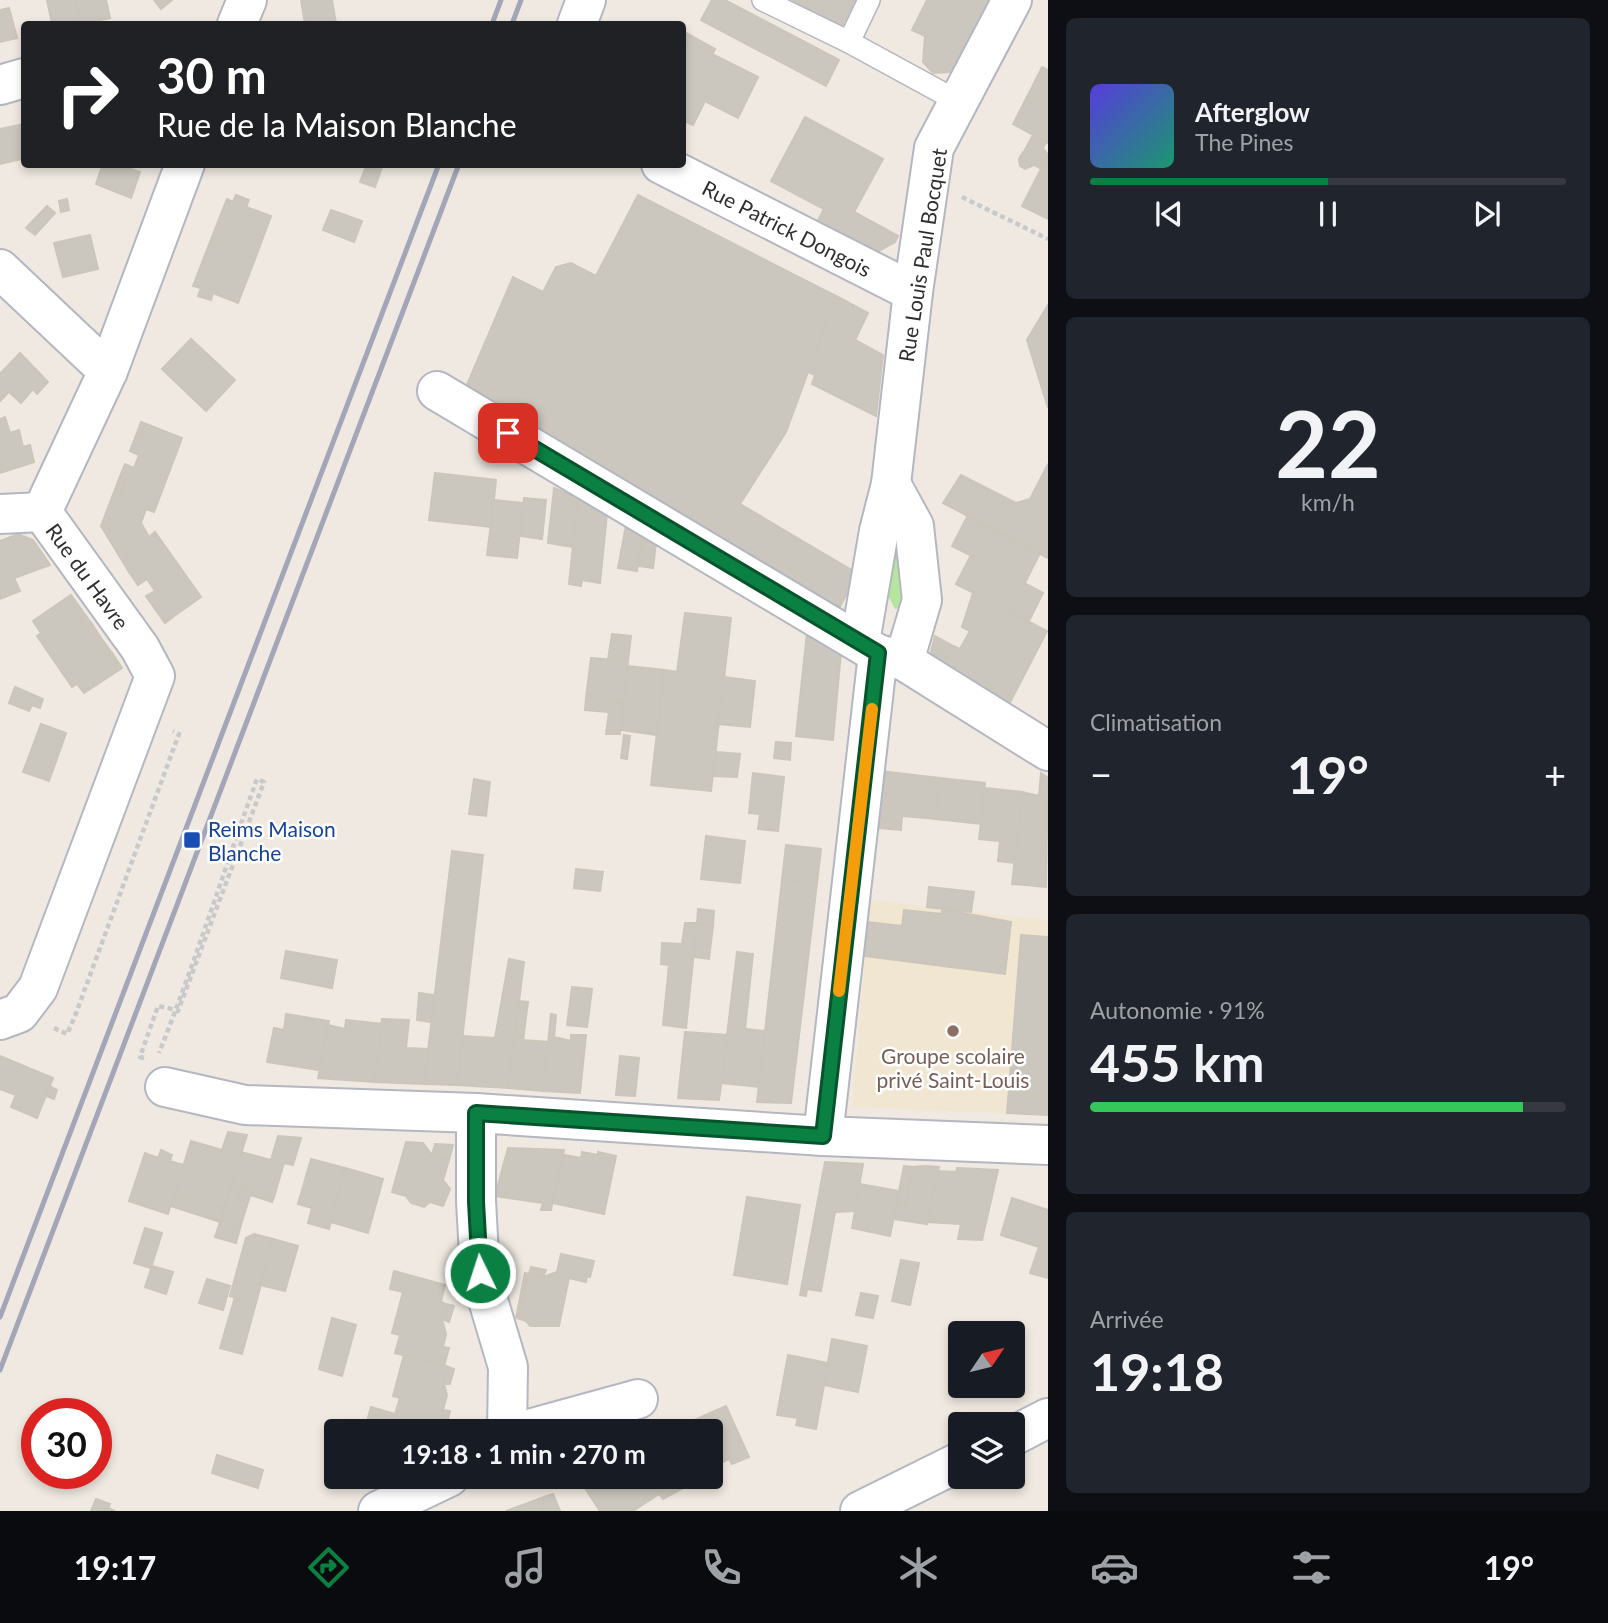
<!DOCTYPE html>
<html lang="fr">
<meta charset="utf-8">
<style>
body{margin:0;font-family:Lato,sans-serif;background:#20242c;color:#f1f3f6;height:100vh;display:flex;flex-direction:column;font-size:26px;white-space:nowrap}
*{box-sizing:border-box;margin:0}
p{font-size:23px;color:#9ea1a6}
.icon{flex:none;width:38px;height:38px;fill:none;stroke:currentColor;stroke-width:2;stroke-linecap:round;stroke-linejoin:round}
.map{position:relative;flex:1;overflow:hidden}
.details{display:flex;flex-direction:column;gap:18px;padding:18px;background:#0d0f14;width:560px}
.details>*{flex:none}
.top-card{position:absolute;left:21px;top:21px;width:665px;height:147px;border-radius:7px;box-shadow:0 4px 10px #0003;background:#202124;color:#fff;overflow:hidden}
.needle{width:46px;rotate:55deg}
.controls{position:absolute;left:948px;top:1321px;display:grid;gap:14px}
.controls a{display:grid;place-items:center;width:77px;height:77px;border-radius:7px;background:#171b24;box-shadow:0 4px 10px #0003;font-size:35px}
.speed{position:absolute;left:21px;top:1398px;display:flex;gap:14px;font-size:35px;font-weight:700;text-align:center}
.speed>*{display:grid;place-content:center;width:91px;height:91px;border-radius:50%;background:#171b24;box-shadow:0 4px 10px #0003;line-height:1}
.speed .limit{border:10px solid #d22;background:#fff;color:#111}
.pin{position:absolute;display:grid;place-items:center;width:60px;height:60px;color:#fff;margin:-30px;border-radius:14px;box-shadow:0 4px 10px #0006}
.me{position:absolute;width:77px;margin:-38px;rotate:356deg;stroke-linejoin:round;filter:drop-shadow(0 0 5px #0008)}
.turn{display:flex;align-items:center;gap:24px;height:147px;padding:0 21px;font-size:32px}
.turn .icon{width:91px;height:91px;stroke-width:2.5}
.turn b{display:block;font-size:49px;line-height:60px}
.big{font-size:52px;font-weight:700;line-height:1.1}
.details .card{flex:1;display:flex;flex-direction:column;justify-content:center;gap:10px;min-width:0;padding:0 24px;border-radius:10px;background:#20242c}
.details .dial{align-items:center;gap:0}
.dial b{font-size:91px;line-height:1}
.song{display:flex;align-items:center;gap:21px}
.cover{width:84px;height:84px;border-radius:10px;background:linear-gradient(135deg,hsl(250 70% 55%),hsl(160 70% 35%))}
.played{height:7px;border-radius:4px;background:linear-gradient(90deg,#0b8043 50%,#363941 50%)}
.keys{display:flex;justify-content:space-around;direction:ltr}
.heat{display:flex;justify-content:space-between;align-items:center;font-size:38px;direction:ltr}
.charge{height:10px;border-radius:5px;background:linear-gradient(90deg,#34c759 91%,#363941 0)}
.trip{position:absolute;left:324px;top:1419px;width:399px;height:70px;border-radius:7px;background:#171b24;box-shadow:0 4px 10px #0003;font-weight:700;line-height:70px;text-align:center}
.menu{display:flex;height:112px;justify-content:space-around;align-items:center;background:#090b0e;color:#9ea1a6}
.menu .icon{width:49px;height:49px}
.menu .on{color:#0b8043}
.menu b{font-size:32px;color:#f1f3f6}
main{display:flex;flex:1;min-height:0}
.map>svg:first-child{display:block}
.education{fill:#f0e6d1}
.green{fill:#b6e59e}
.building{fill:#cbc7bf;stroke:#cbc5ba;stroke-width:2}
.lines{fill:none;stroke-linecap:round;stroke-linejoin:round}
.lane-casing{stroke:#b4b7c1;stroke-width:24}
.street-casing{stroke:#b4b7c1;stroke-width:42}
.path{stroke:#c9c9c9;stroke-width:4.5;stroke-dasharray:5 3.5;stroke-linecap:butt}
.lane{stroke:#fff;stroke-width:21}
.street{stroke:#fff;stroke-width:38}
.rail{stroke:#a3a6b8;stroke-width:5}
.route-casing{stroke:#07532c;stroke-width:18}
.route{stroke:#0b8043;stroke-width:12}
.slow{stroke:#f59e0b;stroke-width:12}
.transit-dot{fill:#1a4fb4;stroke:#fff;stroke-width:2.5}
.education-dot{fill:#8d6e63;stroke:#fff;stroke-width:2.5}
.labels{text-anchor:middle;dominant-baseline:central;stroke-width:5;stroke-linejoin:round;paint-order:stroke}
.street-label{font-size:21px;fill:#2e2e2e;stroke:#fff}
.transit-label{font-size:21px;fill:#164399;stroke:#fff;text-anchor:start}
.education-label{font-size:21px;fill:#785e54;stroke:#fff}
</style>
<main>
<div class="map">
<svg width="1048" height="1511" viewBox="0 0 1048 1511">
<rect width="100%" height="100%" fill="#efe9e1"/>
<polygon class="education" points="870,900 1048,920 1048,1115 852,1107"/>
<polygon class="green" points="901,541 907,607 895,609 884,588 895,542"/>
<g class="building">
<polygon points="47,0 76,0 81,24 52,24"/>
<polygon points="76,0 106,0 110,18 81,24"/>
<polygon points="154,0 172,0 161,9"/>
<polygon points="301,0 332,0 336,23 305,24"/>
<polygon points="712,0 725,0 839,60 826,86 701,20"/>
<polygon points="792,0 855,0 842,26"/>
<polygon points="927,0 992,0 963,56 949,72 933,73 923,62 925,36 912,30"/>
<polygon points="9,8 17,38 0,42 0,10"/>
<polygon points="684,32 715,49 712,55 682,38"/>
<polygon points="682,39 758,77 738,118 705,101 693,125 682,120"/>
<polygon points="1042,67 1048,70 1048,109 1027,97"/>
<polygon points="1027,97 1048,109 1048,143 1013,124"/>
<polygon points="805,117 883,159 854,212 898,236 895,242 866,258 813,230 824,209 771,181"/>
<polygon points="24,124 24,159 17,160 10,127"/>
<polygon points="10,127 17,160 0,164 0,129"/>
<polygon points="1033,135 1046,142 1043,148 1048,155 1041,168 1034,164 1025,168 1021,165 1020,159"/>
<polygon points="1023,152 1020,159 1025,168 1034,164 1041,168 1048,155 1048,219 1022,206 1041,169 1034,165 1025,169 1020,166 1019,159"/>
<polygon points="103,164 117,164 140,172 131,198 96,184"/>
<polygon points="367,164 383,164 375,187 360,182"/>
<polygon points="236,195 249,200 246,207 271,216 255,259 210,242 227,199 233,202"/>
<polygon points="638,195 836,296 786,432 740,504 853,571 855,579 835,615 463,394 513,277 543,292 556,267 571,263 596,276"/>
<polygon points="67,199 69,210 61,212 59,201"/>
<polygon points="47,206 55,213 35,235 26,228"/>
<polygon points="331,210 362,221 354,242 323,230"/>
<polygon points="90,235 98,269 63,277 54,243"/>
<polygon points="210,242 255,259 238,303 213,293 211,300 198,296 201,288 193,286"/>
<polygon points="836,296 868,313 855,340 883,355 876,416 812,384 815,375 808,372"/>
<polygon points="1048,305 1048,408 1027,340"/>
<polygon points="191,339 235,380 206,411 162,369"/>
<polygon points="20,353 48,382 37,394 33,389 21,403 9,392 0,401 0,374"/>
<polygon points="5,417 10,433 19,430 23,447 30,445 34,462 0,473 0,419"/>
<polygon points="141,422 146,424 140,439 135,438"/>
<polygon points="146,424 182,438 154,512 146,509 141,523 149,537 155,532 201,597 170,619 160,606 155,609 146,596 155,591 147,579 138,585 129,572 134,568 108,526 125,481 119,479 125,464 134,468 139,455 130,451 135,438 140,439"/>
<polygon points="1048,464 1048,558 943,503 961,475 1016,503 1030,499"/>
<polygon points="435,473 496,480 491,527 429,520"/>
<polygon points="119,479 125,481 108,526 134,568 129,572 101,526"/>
<polygon points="554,488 578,498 573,547 548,543"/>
<polygon points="524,498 546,500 542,539 520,536"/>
<polygon points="578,498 607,514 600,583 582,580 581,586 569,584"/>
<polygon points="494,500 523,503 517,558 487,555"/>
<polygon points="967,517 1039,555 1025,583 952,546"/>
<polygon points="626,525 642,535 637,571 618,568"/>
<polygon points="18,534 33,540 50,565 14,578 20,591 0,599 0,541"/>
<polygon points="642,535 656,543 653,568 639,566"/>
<polygon points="971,555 1043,593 1029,621 956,584"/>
<polygon points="973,593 1047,631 1005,712 938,670 951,645 960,649 970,631 962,627"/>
<polygon points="71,595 81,609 76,612 87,628 92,624 101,638 96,641 107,657 112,653 122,668 84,693 77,684 72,687 37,636 41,633 33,621"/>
<polygon points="160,606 170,619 165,623 155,609"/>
<polygon points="81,609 92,624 87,628 76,612"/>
<polygon points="685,613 731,618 711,791 651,785 664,670 677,672"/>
<polygon points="807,632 841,652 833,740 796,736"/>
<polygon points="612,634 631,636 628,661 608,660"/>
<polygon points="935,636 951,645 946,655 932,648"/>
<polygon points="101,638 112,653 107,657 96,641"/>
<polygon points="932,648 946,655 938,670 930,655"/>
<polygon points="591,658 628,661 623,703 586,698"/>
<polygon points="627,666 664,670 657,735 621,730"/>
<polygon points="724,677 755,681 750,727 718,724"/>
<polygon points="15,687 43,699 40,708 32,705 29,711 9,703"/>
<polygon points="586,698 623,703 620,734 606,734 609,712 585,710"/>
<polygon points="41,724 66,733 49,781 23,772"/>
<polygon points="624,735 630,736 627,759 621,758"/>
<polygon points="776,742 791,743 790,760 774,758"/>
<polygon points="716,752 740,754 737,777 713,776"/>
<polygon points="880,771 939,778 936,819 902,816 901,830 879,828 881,814 875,813"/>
<polygon points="753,773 784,777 778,831 758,829 760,814 749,813"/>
<polygon points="1041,773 1048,778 1046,887 1012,884 1022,792 1039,796"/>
<polygon points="939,778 985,783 981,824 936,819"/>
<polygon points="474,779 490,782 486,816 469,814"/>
<polygon points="985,788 1022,792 1015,863 998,861 1000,841 979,839"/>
<polygon points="706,836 745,841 740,883 701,879"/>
<polygon points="786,845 821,849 817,883 782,880"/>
<polygon points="452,851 483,855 457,1085 424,1084"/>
<polygon points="576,869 603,872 600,891 574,888"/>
<polygon points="782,880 817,883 791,1103 757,1102"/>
<polygon points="929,887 974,892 971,912 927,907"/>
<polygon points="698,909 714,911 713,926 697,924"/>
<polygon points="942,909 1011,922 1005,974 864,956 868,922 902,926 904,910 942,914"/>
<polygon points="685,923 697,923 686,1028 663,1025 669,965 661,964 662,943 682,944"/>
<polygon points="697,924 713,926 709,959 693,957"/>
<polygon points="1021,935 1048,937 1048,1079 1010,1076"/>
<polygon points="286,951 337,960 332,988 281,978"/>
<polygon points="737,952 753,954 745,1029 728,1027"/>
<polygon points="509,959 524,962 508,1088 457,1085 463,1036 495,1038"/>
<polygon points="572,987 592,989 587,1027 567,1025"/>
<polygon points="419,993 435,995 431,1022 417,1020"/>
<polygon points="519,1001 528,1002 523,1040 548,1042 543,1091 508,1088"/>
<polygon points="286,1014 329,1021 319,1070 267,1062 274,1028 284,1030"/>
<polygon points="551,1014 556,1015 554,1037 571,1041 571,1035 586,1035 580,1093 543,1091"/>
<polygon points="382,1019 409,1020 406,1048 428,1049 424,1084 374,1082"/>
<polygon points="346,1020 382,1024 374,1082 318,1078 328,1025 345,1029"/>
<polygon points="728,1027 765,1031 759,1087 722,1083"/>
<polygon points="685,1032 728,1035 719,1100 678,1098"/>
<polygon points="0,1056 53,1078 37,1118 11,1107 16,1095 0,1089"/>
<polygon points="620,1056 639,1058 635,1096 616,1095"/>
<polygon points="1010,1076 1048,1079 1048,1115 1007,1113"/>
<polygon points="49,1086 57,1090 54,1099 46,1096"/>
<polygon points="228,1132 247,1135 224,1209 175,1193 191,1141 222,1150"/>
<polygon points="278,1136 301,1138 293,1165 284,1163 274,1197 258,1192 257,1197 250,1195 252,1190 242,1187 238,1200 248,1202 240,1228 220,1222 241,1152 271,1160"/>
<polygon points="406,1142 423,1143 432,1155 449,1160 443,1180 450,1189 443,1206 430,1202 424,1207 411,1203 406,1196 392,1192"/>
<polygon points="435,1144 453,1145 449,1160 432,1155"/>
<polygon points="508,1148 564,1150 551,1210 541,1210 543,1203 495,1196"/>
<polygon points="161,1150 172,1155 170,1161 183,1165 168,1214 129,1201 145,1153 158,1158"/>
<polygon points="582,1152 598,1155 598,1152 616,1156 604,1214 553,1203 564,1155 581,1158"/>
<polygon points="311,1159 345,1168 329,1229 308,1223 312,1208 298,1204"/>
<polygon points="825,1162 863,1164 855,1211 835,1212 821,1291 807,1289 806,1296 800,1295"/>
<polygon points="904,1166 913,1167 905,1208 896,1206"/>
<polygon points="925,1166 939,1167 929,1213 905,1208 913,1167"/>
<polygon points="345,1168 383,1179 368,1233 331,1222"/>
<polygon points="957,1168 998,1170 982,1240 958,1239 961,1224 927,1222 938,1171 956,1172"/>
<polygon points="860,1184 899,1191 890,1236 852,1228"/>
<polygon points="242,1187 252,1190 248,1202 238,1200"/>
<polygon points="258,1192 274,1197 272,1202 257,1197"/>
<polygon points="175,1193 224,1209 220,1222 171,1206"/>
<polygon points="747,1197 800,1205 787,1284 734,1275"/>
<polygon points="1012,1198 1048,1210 1048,1278 1030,1273 1039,1247 1001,1235"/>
<polygon points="896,1206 929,1213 927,1224 893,1219"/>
<polygon points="220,1222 240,1228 236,1243 215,1237"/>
<polygon points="145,1228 162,1233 151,1268 134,1263"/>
<polygon points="254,1234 273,1239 256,1303 230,1296 246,1238"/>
<polygon points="273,1239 298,1246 285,1291 260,1285"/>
<polygon points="561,1254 594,1261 590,1277 587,1276 586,1282 569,1278 559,1326 530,1326 526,1321 517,1318 529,1274 543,1277 557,1272"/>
<polygon points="901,1260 919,1263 910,1305 892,1301"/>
<polygon points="152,1266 173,1272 166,1294 145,1287"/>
<polygon points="531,1267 546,1270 543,1277 529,1274"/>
<polygon points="394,1271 445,1285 441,1302 446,1304 442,1319 446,1334 443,1347 449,1348 444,1366 395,1353 400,1335 392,1333 403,1292 390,1289"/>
<polygon points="525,1273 529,1274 516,1318"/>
<polygon points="207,1279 230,1286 223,1310 199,1303"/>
<polygon points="861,1293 878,1296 873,1318 856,1315"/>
<polygon points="235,1297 256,1303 242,1354 220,1348"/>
<polygon points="446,1304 454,1306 449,1322 442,1319"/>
<polygon points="332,1318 356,1325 342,1376 319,1369"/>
<polygon points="832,1339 867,1346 858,1392 824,1385"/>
<polygon points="404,1355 446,1366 444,1384 447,1395 443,1410 450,1411 446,1428 416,1419 413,1432 364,1432 371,1407 395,1414 400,1398 393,1396"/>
<polygon points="788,1355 828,1363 816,1429 796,1425 798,1418 777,1415"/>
<polygon points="446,1366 454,1369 450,1384 444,1384"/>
<polygon points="726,1406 749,1457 732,1464 729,1459 710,1468 710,1432 707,1432 710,1413"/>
<polygon points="710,1413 707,1432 670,1432 682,1426"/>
<polygon points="416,1419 423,1421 420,1432 413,1432"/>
<polygon points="217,1455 263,1470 258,1488 212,1473"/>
<polygon points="595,1477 694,1477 696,1481 663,1499 659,1494 633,1511 600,1511 583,1485"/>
<polygon points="553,1494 560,1511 541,1511 544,1497"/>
<polygon points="544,1497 541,1511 506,1511"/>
<polygon points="96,1499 110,1504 108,1508 115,1511 91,1511"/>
</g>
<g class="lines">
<g class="lane-casing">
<g id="lane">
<polyline points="763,0 849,42 959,102"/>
<polyline points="849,42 869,0"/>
</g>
</g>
<g class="street-casing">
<g id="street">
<polyline points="237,24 247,0"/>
<polyline points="577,24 586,0"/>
<polyline points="0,85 24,78"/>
<polyline points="661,164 913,292"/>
<polyline points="0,269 108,371"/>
<polyline points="437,391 878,654 904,661 1048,751"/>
<polyline points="891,484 914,526 922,600 904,661"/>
<polyline points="42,512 108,371 185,164"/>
<polyline points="0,514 42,512"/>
<polyline points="860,642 879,531 891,484 913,292 934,148 1012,0"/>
<polyline points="0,1020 19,1013 38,988 155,676 140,648 42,512"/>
<polyline points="165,1087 245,1105 476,1113 823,1136 1048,1145"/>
<polyline points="476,1113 476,1201 480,1273 508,1367 507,1432"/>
<polyline points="823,1136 878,654"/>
<polyline points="518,1432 638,1399"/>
<polyline points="1013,1436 1048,1418"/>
<polyline points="378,1511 449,1477"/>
<polyline points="860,1511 961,1461"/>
</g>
</g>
<g class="path">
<polyline points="962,197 1048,239"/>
<polyline points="54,1028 67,1034 75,1016 179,734 173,731"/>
<path d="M144,1058L140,1057L158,1006C165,1007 172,1009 178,1011L264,782L257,779C224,870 195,963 159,1053"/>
</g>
<use href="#lane" class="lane"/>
<use href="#street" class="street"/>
<g class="rail">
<polyline points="492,24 501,0"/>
<polyline points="512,24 521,0"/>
<polyline points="0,1317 439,164"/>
<polyline points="0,1370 459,164"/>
</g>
</g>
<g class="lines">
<g class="route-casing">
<polyline id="route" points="480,1273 476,1202 476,1113 823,1136 878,653 508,433"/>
</g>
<use href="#route" class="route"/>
<polyline class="slow" points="839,991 872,709"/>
</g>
<rect class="transit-dot" x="183" y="831" width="18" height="18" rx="3.5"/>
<circle class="education-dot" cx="953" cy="1031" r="7"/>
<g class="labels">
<g class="street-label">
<text transform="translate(787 228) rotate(27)">Rue Patrick Dongois</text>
<text transform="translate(922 255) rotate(-81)">Rue Louis Paul Bocquet</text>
<text transform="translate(88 576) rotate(54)">Rue du Havre</text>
</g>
<g class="transit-label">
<text x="208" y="828">Reims Maison<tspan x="208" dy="24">Blanche</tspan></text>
</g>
<g class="education-label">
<text x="953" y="1055">Groupe scolaire<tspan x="953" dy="24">privé Saint-Louis</tspan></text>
</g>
</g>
</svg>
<div class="controls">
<a><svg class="needle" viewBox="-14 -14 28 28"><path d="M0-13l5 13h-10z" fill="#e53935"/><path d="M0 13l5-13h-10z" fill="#9ea1a6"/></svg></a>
<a><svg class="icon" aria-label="layers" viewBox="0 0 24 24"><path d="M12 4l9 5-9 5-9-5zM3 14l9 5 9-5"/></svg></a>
</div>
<div class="speed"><div class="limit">30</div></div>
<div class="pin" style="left:508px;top:433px;background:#d93025"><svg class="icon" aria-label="arrive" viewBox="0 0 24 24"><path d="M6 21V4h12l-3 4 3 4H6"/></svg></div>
<svg class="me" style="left:480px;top:1273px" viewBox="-20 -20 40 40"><circle r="17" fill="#0b8043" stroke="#fff" stroke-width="3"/><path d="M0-11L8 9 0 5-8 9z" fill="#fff"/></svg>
<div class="trip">19:18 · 1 min · 270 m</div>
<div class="top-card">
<div class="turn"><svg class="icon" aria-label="right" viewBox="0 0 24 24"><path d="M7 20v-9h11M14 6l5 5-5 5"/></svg><div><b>30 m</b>Rue de la Maison Blanche</div></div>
</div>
</div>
<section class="details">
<div class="card">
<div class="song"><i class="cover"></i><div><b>Afterglow</b><p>The Pines</p></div></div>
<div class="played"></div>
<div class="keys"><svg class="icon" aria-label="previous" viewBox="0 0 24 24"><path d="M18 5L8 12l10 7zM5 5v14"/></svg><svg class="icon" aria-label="pause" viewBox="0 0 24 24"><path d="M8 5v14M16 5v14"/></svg><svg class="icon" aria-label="next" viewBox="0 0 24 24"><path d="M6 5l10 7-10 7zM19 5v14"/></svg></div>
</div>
<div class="card dial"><b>22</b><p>km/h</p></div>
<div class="card"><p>Climatisation</p>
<div class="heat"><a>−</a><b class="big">19°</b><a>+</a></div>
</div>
<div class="card"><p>Autonomie · 91%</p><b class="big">455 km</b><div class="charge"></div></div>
<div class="card"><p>Arrivée</p><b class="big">19:18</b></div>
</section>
</main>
<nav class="menu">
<b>19:17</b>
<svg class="icon on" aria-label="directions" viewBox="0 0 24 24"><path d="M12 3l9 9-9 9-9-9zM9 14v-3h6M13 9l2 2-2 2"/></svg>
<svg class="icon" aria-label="music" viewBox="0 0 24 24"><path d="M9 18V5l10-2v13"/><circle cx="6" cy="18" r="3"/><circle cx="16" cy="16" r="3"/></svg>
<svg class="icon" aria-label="phone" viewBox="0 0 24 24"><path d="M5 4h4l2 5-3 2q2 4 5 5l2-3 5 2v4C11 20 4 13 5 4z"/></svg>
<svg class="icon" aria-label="climate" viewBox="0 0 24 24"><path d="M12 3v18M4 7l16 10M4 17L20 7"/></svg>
<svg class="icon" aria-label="car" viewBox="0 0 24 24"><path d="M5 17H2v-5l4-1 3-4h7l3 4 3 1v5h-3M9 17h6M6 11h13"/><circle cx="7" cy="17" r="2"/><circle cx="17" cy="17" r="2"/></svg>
<svg class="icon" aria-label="filters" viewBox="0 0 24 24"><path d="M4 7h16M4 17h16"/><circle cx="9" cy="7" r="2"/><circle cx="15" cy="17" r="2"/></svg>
<b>19°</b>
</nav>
